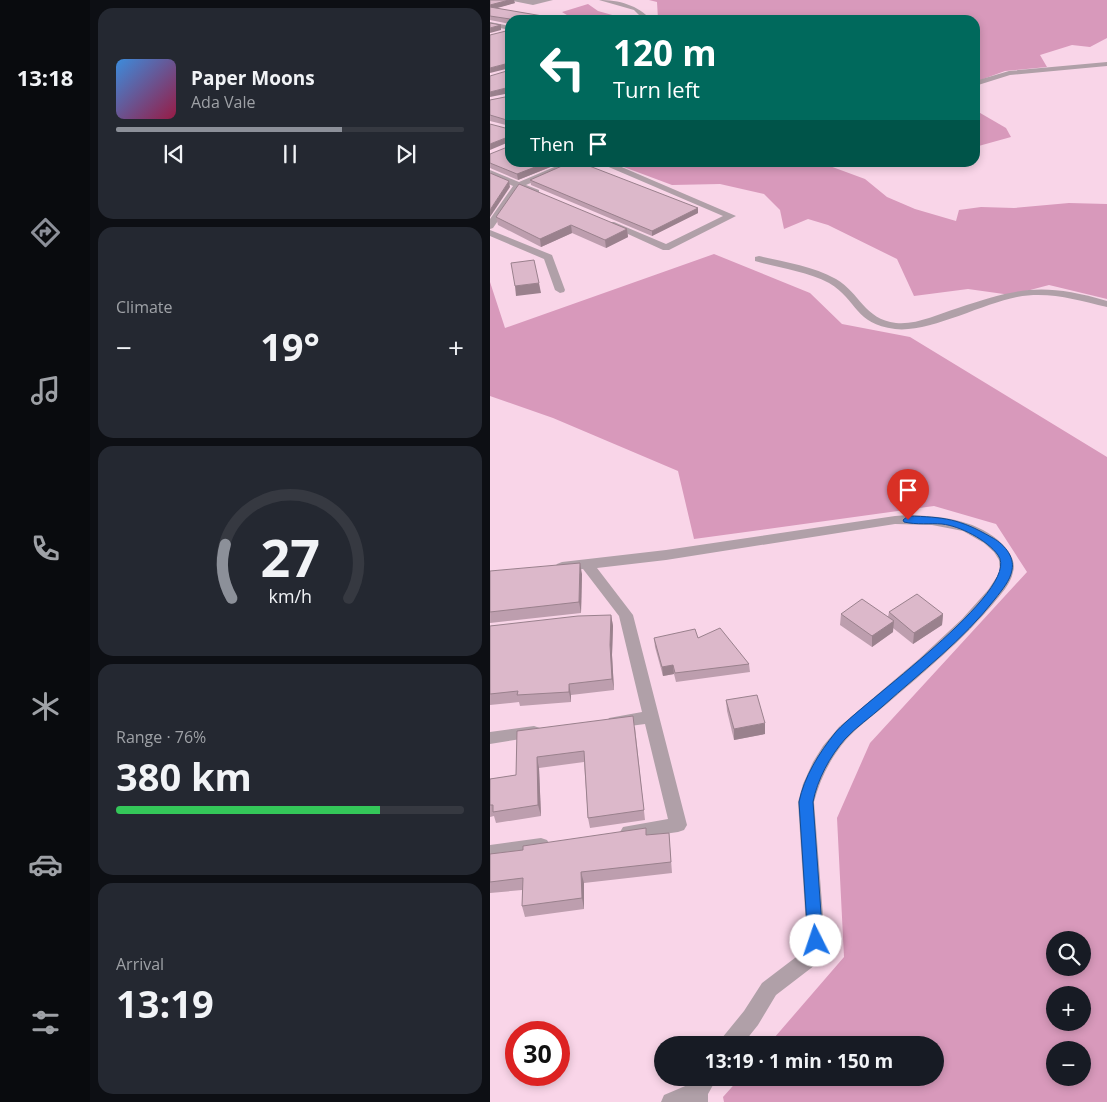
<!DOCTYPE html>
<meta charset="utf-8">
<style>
body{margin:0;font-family:"Open Sans",sans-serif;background:#242831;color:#f1f3f6;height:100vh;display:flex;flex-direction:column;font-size:19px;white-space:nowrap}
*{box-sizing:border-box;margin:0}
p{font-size:16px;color:#9ea1a6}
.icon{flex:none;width:28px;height:28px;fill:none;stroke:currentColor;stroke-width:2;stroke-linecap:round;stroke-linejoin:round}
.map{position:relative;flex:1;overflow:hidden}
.sheet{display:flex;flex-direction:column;gap:8px;padding:8px;background:#0d0f14;width:400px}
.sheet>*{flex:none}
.guide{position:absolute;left:15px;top:15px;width:475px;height:152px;border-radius:15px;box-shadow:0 2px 8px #0003;background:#00695c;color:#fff;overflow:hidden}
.buttons{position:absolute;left:556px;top:931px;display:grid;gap:10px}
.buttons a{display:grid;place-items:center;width:45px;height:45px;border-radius:50%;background:#171b24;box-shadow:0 2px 8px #0003;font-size:25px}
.speed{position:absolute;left:15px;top:1021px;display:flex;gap:10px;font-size:25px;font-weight:700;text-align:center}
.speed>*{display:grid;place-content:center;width:65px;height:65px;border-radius:50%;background:#171b24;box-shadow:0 2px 8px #0003;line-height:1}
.speed .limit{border:8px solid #d22;background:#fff;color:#111}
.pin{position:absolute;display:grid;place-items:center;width:42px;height:42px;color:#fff;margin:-51px -21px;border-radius:50% 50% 50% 0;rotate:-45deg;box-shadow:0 0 5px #0007}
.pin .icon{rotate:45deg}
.me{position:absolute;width:55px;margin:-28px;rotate:356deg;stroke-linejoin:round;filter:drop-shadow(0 0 4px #0008)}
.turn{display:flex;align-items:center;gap:18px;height:105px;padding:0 25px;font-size:22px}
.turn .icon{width:65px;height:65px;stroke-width:2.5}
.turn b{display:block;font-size:35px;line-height:42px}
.then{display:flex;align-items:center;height:48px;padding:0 25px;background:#0003;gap:10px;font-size:19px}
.big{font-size:38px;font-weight:700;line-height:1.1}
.sheet .card{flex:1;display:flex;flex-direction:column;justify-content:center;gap:8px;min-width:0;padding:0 18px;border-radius:15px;background:#242831}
.sheet .dial{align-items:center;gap:0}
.dial svg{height:130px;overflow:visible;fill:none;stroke:#363941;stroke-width:7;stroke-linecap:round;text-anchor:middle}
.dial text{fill:#f1f3f6;stroke:none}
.song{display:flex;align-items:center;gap:15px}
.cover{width:60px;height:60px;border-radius:8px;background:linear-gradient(135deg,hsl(210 70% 55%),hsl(340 70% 35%))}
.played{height:5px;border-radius:2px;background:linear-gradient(90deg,#8c9099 65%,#363941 65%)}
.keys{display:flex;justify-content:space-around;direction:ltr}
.heat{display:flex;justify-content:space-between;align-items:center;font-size:28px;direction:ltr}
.charge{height:8px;border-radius:4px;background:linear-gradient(90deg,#34c759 76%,#363941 0)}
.trip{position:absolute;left:164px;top:1036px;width:290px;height:50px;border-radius:25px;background:#171b24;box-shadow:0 2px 8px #0003;font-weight:700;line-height:50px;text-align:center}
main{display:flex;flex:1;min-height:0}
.dock{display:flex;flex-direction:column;width:90px;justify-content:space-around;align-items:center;background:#090b0e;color:#9ea1a6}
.dock .icon{width:35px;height:35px}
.dock .active{color:#8c9099}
.dock b{font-size:22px;color:#f1f3f6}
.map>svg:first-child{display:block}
.green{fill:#d899bb;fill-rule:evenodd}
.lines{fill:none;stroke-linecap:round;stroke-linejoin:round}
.service{fill:#b0a0a8;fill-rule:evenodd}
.minor{fill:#b0a0a8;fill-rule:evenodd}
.wall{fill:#bd9eae}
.shaded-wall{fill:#9a818d}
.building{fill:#dcb8ca;stroke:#9a818d}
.route{fill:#1a73e8;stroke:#114b97}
</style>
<main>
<nav class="dock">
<b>13:18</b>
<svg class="icon active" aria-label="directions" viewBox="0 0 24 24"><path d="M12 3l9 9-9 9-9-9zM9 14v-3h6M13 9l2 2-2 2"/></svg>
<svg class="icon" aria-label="music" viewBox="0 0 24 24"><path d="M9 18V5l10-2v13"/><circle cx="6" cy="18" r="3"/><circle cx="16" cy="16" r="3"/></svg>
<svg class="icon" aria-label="phone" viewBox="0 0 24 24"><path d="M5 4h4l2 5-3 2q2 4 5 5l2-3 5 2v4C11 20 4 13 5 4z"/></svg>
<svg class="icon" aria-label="climate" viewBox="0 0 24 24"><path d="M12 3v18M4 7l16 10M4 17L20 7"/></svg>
<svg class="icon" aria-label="car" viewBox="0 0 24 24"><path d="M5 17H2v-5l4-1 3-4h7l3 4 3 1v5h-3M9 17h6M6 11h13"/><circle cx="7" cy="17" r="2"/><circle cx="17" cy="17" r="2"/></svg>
<svg class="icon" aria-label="filters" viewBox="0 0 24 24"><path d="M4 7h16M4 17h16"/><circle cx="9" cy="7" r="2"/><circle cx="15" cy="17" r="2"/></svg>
</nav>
<section class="sheet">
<div class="card">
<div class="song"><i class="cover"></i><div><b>Paper Moons</b><p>Ada Vale</p></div></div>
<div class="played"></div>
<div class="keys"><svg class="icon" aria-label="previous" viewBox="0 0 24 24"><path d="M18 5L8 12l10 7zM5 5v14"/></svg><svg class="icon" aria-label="pause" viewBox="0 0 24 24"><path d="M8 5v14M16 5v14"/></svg><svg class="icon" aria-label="next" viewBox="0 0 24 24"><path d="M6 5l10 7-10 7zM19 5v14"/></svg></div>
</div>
<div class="card"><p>Climate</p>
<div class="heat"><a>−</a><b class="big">19°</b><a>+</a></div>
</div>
<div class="card dial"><svg viewBox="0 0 100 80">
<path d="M14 69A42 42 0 1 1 86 69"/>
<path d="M14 69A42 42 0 0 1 10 36" stroke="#8c9099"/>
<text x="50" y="56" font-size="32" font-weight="700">27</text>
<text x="50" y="72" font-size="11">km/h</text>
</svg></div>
<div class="card"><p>Range · 76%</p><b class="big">380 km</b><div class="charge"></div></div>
<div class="card"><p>Arrival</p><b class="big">13:19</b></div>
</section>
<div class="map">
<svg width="617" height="1102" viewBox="0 0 617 1102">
<rect width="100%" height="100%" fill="#f9d5e8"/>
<g class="green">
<polygon points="159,0 617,0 617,38 600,47 582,45 550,55 557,67 515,71 485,82 485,20 170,20 168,19 167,2"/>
<polygon points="98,4 108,11 133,18 134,20 85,20 72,12"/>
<polygon points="485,110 516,128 521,137 485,147"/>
<polygon points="314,162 337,165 375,179 397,197 425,209 466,221 469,210 491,207 524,208 579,203 617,204 617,299 559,285 521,295 478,289 424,296 407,259 338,225 318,219 294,229 290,210 274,194 230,184 182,185 123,163"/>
<path d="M224,254L320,293L352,324L420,337L617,457V1102H234L233,1097L250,1078H445V1045H278L354,957L347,818L380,743L537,572L506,524L444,506L204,539L188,471L63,418L0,396V282L15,328ZM565,940H592V968H565ZM565,995H592V1022H565ZM565,1050H592V1078H565Z"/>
</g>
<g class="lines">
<path class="service" d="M269,256C294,262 323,266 346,279C370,293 374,319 406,323C427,325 448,314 468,308C529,287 555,283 617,301V307C586,300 559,291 527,297C491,304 439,333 405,329C364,324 368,300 339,283C317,271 289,268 265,261V257Z"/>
<g class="minor">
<polygon points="18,0 63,0 43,5"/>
<path d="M109,0C129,0 148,5 161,20H154L144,10Z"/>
<polygon points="0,22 20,26 20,30 0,26"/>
<polygon points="617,62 617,66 520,75 485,86 485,81 519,71"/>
<polygon points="76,162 89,162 36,185 49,190 49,194 43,194 30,189 3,228 0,229 0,219 23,186 0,176 0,170 29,182"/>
<polygon points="107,162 120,162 246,216 179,250 173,250 116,224 118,222 124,222 176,244 233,216"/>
<polygon points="0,230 62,255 75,290 74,292 70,293 65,290 54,259 0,236"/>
<path d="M418,515C449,516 483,519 508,540C517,548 527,560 523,572C521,584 510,595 503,604C472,641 434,672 398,703C383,716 367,727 355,741C340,759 330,779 324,802L335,941L329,962L286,995L268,1025L252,1045H229L232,1038L254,1011L272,983L314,951L317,941L308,802L313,784L323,762L333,746L349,727L429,659L472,619L498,590L510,572L509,560L504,552L494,543L473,531L442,525L405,524L176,560L107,568L143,615L197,825L194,830L188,832L139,839L133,837L130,832L133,827L178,819L155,724L125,728L119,726L117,722L119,718L152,712L129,616L93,569L72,572L67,570L65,567L67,564L72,562L176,550L405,516Z"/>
<polygon points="44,726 50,728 52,732 50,736 0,744 0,732"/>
<polygon points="51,838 57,840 60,845 57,850 0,861 0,845"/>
<polygon points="204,1078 227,1078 218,1094 218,1102 171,1102 174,1095 200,1084"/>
</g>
</g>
<g class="wall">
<polygon points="0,0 25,3 6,8 70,20 20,24 0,20"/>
<polygon points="20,70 20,126 0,121 0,100 20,96"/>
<polygon points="0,154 20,162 73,162 28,180 0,168"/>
<polygon points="40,180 208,208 208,213 162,236 41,185"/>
<polygon points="6,217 137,229 138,237 116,248 82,233 51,247 8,225"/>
<polygon points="0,571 92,574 91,613 0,623"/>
<polygon points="399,612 453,614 452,625 423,644 403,628 403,632 382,647 350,625 351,614 398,617"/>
<polygon points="121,615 123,626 122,655 124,690 81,695 81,702 30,706 29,702 0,705 0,626"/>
<polygon points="164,638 208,638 259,664 260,672 186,682 184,674 173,676 165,647"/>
<polygon points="236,700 275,734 244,740 237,711"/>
<polygon points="145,727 155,820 100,828 98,818 94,762 49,768 51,816 6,823 4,816 0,817 0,779 26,775 27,731"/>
<polygon points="179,833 182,873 94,883 94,909 35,917 32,906 32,890 0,893 0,854"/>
</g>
<g class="shaded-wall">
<polygon points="19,0 24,0 25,3 0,10 0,5"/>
<polygon points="11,25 11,30 0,33 0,28"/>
<polygon points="19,63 20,68 0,73 0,68"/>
<polygon points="20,87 20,93 0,97 0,92"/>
<polygon points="18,137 19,142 0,150 0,144"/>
<polygon points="58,162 73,162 28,180 27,174"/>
<polygon points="19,181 20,187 0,217 0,210"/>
<polygon points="208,208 208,213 162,236 162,231"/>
<polygon points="81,225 82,233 51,247 50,239"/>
<polygon points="137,229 138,237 116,248 115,240"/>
<polygon points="49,283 51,293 26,296 25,286"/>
<polygon points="90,563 92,574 91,613 89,602"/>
<polygon points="453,614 452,625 423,644 424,633"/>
<polygon points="121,615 123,626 122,655 124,690 122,679 120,645"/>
<polygon points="404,621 403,632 382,647 382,636"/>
<polygon points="183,665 184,674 173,676 172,667"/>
<polygon points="79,684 81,695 81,702 79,692"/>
<polygon points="275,723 275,734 244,740 244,729"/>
<polygon points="47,757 49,768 51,816 48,805"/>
<polygon points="91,872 94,883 94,909 92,898"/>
</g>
<g class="building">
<polygon points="0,0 19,0 0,5"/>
<polygon points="0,7 70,19 68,20 20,20 20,22 20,19 0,16"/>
<polygon points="0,23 11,25 0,28"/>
<polygon points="20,30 20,64 19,63 0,68 0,35"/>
<polygon points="20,70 20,87 0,92 0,76"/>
<polygon points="20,91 20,121 0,115 0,100 20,96"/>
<polygon points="0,124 19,129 20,128 20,138 18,137 0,144"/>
<polygon points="20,146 20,162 58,162 27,174 0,163 0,154"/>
<polygon points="81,162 89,162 208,208 162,231 40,180"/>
<polygon points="0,173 19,181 0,210"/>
<polygon points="29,184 137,229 115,240 81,225 50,239 6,217"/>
<polygon points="44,260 49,283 25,286 21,263"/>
<polygon points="90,563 89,602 0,612 0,571"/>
<polygon points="427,594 453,614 424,633 399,612"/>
<polygon points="372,599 404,621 382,636 351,614"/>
<polygon points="121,615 120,645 122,679 79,684 79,692 27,695 28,691 0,694 0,626 88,616"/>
<polygon points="230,628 259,664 185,673 183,665 172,667 164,638 205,629 208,638"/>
<polygon points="267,695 275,723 244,729 236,700"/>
<polygon points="143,716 154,810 98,818 94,751 47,757 48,805 3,812 3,805 0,805 0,779 26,775 27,731"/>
<polygon points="156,828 156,835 179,833 181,862 91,872 92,898 32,906 33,878 0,882 0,854 33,850 33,846"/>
</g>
<path class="route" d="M418,516C454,517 470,519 501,537C513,543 525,556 522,570C520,581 512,590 505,599C473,640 431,672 393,706C381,717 366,727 355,739C340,756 327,780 323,802L333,941L331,946L326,948L320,946L318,941L309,802C314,777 329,753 345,733C368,705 534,590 508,555C497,540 470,526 452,524C440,523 427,525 414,522L413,520Z"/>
</svg>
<div class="buttons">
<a><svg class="icon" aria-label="search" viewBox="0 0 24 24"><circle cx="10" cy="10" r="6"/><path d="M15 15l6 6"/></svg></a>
<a>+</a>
<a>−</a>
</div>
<div class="speed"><div class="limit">30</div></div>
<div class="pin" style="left:418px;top:520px;background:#d93025"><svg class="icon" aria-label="arrive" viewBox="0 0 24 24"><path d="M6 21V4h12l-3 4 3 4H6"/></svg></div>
<svg class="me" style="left:326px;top:941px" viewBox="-20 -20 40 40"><circle r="19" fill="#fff"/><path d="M0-13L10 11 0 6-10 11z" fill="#1a73e8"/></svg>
<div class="trip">13:19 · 1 min · 150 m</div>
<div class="guide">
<div class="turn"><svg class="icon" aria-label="left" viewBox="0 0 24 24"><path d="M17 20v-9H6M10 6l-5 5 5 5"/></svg><div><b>120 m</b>Turn left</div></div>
<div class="then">Then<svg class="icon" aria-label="arrive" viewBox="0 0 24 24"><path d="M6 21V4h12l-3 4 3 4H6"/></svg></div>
</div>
</div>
</main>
